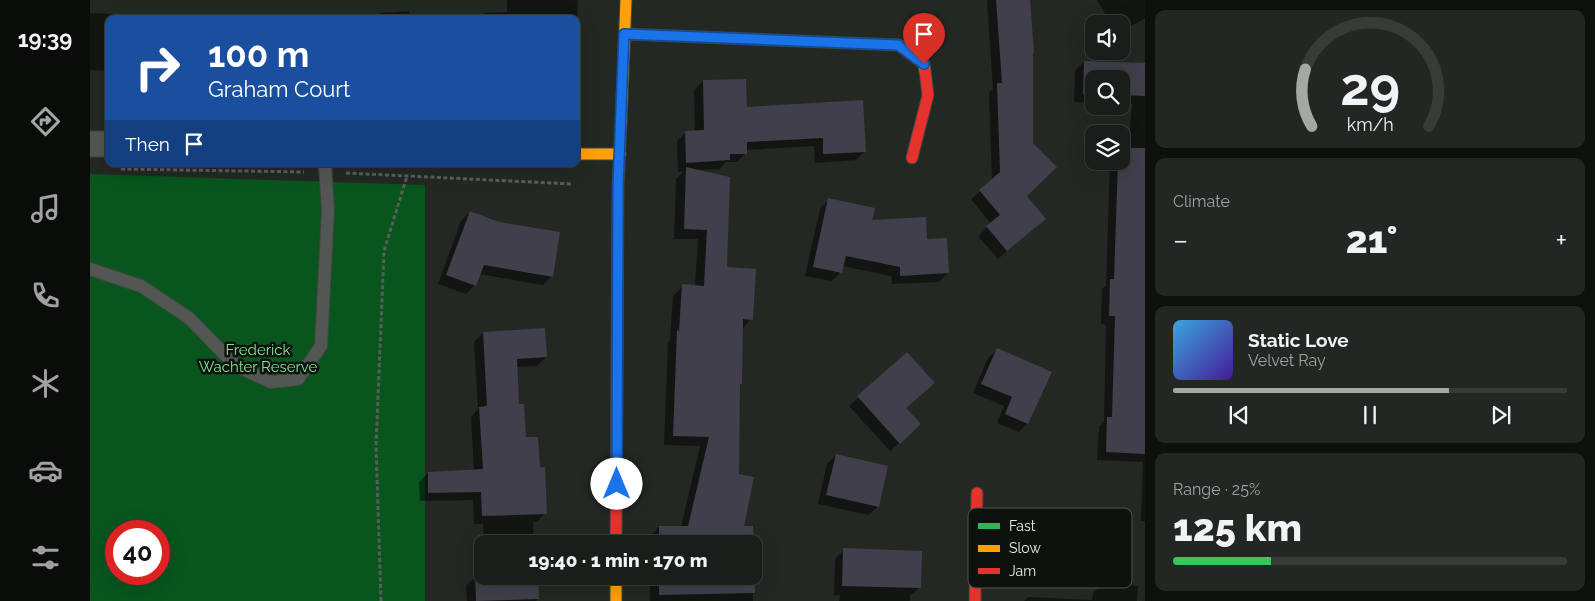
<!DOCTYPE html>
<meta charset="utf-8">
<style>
body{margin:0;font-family:Raleway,sans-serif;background:#232723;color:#f1f3f6;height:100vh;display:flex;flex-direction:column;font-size:19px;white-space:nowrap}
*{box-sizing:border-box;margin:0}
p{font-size:16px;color:#9fa2a2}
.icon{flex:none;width:28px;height:28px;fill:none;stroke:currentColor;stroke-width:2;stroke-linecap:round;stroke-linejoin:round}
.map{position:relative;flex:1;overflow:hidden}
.side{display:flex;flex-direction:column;gap:10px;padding:10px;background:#0e100e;width:450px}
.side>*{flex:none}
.guide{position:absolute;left:15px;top:15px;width:475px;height:152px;border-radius:10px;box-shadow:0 5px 20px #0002,0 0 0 1px #383c39;background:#1a4fa0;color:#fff;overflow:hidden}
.fabs{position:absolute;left:995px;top:15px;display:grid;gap:10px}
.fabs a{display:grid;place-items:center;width:45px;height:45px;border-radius:10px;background:#1a1e1a;box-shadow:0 5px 20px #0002,0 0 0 1px #383c39;font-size:25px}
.speed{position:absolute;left:15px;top:520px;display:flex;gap:10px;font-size:25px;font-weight:700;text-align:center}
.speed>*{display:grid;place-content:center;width:65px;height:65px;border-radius:50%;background:#1a1e1a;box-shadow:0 5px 20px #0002,0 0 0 1px #383c39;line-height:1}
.speed .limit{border:8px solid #d22;background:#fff;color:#111}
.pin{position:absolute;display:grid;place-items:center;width:42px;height:42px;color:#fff;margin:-51px -21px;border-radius:50% 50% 50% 0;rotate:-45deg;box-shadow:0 0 5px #0007}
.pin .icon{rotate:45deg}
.me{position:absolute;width:55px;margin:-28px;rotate:0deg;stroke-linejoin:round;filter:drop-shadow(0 0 4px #0008)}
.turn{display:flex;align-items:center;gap:18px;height:105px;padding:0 20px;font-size:22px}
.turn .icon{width:65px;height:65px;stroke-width:2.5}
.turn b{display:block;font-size:35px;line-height:42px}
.then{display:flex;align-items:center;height:48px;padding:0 20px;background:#0003;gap:10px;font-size:19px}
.big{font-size:38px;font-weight:800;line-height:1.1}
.side .card{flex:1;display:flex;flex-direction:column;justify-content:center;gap:8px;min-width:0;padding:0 18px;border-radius:10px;background:#232723}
.side .dial{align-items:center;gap:0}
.dial svg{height:130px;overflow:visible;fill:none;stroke:#383c39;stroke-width:7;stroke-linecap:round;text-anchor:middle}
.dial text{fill:#f1f3f6;stroke:none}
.song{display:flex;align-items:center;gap:15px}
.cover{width:60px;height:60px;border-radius:8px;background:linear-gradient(135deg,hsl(200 70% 55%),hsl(260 70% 35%))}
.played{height:5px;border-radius:2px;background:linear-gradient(90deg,#a2a8a2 70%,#383c39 70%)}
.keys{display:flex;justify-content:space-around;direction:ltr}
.heat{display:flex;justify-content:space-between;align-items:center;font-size:28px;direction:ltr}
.charge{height:8px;border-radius:4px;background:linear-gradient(90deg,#34c759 25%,#383c39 0)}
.trip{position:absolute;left:384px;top:535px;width:288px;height:50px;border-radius:10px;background:#1a1e1a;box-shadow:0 5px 20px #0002,0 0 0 1px #383c39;font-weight:800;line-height:50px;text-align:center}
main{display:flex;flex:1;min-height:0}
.menu{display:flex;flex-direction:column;width:90px;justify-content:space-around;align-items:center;background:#0a0c0a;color:#9fa2a2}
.menu .icon{width:35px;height:35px}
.menu .current{color:#a2a8a2}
.menu b{font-size:22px;color:#f1f3f6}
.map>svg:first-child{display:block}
.green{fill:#08561e;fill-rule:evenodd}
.shadow{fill:#0007}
.building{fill:#403f4b}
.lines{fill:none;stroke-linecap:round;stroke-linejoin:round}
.lane-casing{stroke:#414541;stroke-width:14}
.street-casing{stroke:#414541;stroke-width:27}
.fast-casing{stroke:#414541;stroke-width:13}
.slow-casing{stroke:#414541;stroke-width:13}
.jam-casing{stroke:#414541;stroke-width:13}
.path{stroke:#5a5e5a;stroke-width:3;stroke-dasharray:4 2.5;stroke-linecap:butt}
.lane{stroke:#535753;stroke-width:12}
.street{stroke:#535753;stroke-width:25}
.fast{stroke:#30b455;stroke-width:11}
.slow{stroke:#ff9f0a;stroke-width:11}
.jam{stroke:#e5322d;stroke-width:11}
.route-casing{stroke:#114b97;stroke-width:12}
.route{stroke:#1a73e8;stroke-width:9}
.labels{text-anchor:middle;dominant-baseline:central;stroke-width:5;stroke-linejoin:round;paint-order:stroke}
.park-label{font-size:15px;fill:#81e68d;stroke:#0d120e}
.key{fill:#0d120e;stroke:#4e544f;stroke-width:1}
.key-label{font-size:14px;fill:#e7ede7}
</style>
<main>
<nav class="menu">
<b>19:39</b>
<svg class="icon current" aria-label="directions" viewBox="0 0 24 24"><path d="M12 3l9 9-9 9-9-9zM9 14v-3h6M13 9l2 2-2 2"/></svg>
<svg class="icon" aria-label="music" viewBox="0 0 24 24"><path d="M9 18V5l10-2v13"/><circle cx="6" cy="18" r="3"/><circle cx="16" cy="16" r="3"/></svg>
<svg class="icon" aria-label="phone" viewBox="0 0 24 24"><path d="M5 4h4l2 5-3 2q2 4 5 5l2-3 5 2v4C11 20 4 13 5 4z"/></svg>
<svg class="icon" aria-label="climate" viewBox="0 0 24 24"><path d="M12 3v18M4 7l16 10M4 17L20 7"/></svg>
<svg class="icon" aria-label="car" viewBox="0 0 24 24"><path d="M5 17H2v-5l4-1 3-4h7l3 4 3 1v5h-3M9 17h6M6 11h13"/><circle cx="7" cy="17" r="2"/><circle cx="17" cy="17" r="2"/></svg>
<svg class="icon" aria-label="filters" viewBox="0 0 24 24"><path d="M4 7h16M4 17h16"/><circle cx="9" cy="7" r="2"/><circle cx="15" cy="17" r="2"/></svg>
</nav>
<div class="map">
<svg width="1055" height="601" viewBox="0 0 1055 601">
<rect width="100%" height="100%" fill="#232823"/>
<path class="green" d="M0,174L335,185V601H0ZM26,531H69V574H26Z"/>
<g class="shadow">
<polygon points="417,0 488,0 487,19 388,19 394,13 417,12"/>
<polygon points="897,0 939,0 935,196 954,219 908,259 888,236 901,224 881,199 902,181 899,93 903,89"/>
<polygon points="1007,0 1055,0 1055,18 1031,32 1031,24 1021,24"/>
<polygon points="319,11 320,19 220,19 222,17 288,16 291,13"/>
<polygon points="0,13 61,16 61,18 96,19 19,19 19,71 0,70"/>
<polygon points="994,62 1055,65 1055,521 1051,521 1053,462 1007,460 1009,427 1014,422 1016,325 1011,324 1012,289 1016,286 1020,161 1031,161 1038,149 1042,104 1031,104 1031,79 1004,79 1004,103 984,102 985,71"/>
<polygon points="613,81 655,109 775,151 766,160 725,163 724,146 656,150 656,153 647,162 636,162 630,169 607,170 636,268 661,319 652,329 651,384 649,385 647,475 652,527 662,544 559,544 559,537 569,527 591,527 610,446 574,445 578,342 580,340 583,296 593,286 605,286 608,239 584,239 586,179 594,171 588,172 587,141 596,132 605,132 604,90"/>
<polygon points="738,200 781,221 836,240 858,273 849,282 802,284 801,276 753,266 751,272 742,281 715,276 730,209"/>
<polygon points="380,212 462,276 453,285 389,274 385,285 376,294 348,284 371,221"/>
<polygon points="393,333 456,357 447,366 426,367 428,406 435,438 449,468 455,513 447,522 443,522 444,544 394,544 393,524 384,524 383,500 330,501 329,482 338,473 384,471 381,417 388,409 384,342"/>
<polygon points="907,350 937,424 929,432 907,423 914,406 883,393 898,358"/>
<polygon points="817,354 815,408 821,433 800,451 759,406"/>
<polygon points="746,455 788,506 779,515 728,504 737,464"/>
<polygon points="754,550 830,587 820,596 820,601 749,601 750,595 744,595 745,559"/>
<polygon points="662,552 663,601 560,601 560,576 662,576"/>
<polygon points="385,577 448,598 446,601 377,601 376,586"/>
<polygon points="1012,584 1048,586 1047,601 934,601 938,597 1002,600 1003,593"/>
</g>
<g class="building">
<polygon points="906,0 940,0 944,53 943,53 943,143 967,167 937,196 956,219 917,251 896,226 910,215 889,190 910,172 907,83 912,83"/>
<polygon points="994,61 1055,63 1055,96 1031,95 1031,79 1004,79 1004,94 993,94"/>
<polygon points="656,79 657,107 773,100 776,152 733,154 733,138 657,142 657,154 640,154 640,160 596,163 595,131 614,130 613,80"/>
<polygon points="1031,148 1055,148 1055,454 1016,452 1017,417 1022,417 1025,316 1019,316 1020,279 1024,279 1028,161 1031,161"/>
<polygon points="596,167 640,177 637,267 666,269 663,320 653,319 652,384 650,384 649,474 664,477 654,526 663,526 665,593 569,595 569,576 662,576 662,544 569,544 569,526 598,526 619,437 583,436 587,330 589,331 592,284 614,286 617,230 594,229"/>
<polygon points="738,198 785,208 782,220 836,217 837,239 857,238 859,273 810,276 810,267 756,256 752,273 723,267"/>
<polygon points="380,211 409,222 470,232 463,277 394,265 386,286 356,275"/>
<polygon points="455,328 457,357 427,359 429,404 434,404 436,437 448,437 450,467 455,467 457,514 392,516 391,492 338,493 338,472 393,469 389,407 397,406 393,332"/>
<polygon points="907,348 962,372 938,424 915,414 922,397 891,384"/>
<polygon points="817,352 845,383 816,408 831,424 810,444 767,396"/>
<polygon points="746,454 798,466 789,507 736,495"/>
<polygon points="753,548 832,551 831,588 752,586"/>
<polygon points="385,576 448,576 449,599 386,601"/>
</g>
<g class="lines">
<g class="lane-casing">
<polyline id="lane" points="0,269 51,286 99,318 146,366 181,382 208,379 231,346 238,210 235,164"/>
</g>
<g class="street-casing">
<polyline id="street" points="0,144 19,144"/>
</g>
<g class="fast-casing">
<polyline id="fast" points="534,34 809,45 834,64 835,71"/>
</g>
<g class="slow-casing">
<g id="slow">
<polyline points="531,123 536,0"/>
<polyline points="486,154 530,154"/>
<polyline points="526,576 526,601"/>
</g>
</g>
<g class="jam-casing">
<g id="jam">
<polyline points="822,158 838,95 835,71"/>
<polyline points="526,544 528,186 531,123"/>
<polyline points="885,601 887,493"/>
</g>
</g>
<g class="path">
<polyline points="31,169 214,172"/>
<polyline points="256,173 482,184"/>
<polyline points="291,601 286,446 294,251 317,176"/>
</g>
<use href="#lane" class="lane"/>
<use href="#street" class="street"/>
<use href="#fast" class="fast"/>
<use href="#slow" class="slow"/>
<use href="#jam" class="jam"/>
</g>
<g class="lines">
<g class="route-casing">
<polyline id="route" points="527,484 528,186 534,34 808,45 834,64"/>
</g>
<use href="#route" class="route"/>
</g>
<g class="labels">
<g class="park-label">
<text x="168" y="350">Frederick<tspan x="168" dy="17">Wachter Reserve</tspan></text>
</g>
</g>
<rect x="878" y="508" width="164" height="80" rx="8" class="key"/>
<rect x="888" y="523" width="22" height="6" fill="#30b455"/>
<rect x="888" y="545" width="22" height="7" fill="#ff9f0a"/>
<rect x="888" y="568" width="22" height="6" fill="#e5322d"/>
<g class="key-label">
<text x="919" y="531">Fast</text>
<text x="919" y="553">Slow</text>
<text x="919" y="576">Jam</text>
</g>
</svg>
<div class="fabs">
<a><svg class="icon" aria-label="sound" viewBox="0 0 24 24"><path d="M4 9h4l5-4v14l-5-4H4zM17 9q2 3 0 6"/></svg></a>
<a><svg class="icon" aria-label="search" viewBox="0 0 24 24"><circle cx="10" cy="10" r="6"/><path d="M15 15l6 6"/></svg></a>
<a><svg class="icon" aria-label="layers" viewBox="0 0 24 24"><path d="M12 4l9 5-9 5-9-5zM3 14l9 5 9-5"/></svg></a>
</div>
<div class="speed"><div class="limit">40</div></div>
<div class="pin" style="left:834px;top:64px;background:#d93025"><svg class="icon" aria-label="arrive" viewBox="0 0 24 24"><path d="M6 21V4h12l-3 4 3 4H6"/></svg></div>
<svg class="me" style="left:527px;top:484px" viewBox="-20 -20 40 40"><circle r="19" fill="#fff"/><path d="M0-13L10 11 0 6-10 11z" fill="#1a73e8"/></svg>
<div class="trip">19:40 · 1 min · 170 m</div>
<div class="guide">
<div class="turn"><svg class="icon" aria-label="right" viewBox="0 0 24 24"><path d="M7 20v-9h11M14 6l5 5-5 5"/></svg><div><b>100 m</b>Graham Court</div></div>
<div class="then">Then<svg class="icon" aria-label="arrive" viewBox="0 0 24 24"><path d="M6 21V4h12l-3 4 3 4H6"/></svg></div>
</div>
</div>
<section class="side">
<div class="card dial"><svg viewBox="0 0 100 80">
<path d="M14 69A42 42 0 1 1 86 69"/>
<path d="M14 69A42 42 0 0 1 10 34" stroke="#a2a8a2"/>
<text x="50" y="56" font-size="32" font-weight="700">29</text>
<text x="50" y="72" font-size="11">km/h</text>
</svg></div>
<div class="card"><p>Climate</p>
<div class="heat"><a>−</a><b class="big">21°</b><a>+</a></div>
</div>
<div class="card">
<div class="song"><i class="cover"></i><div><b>Static Love</b><p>Velvet Ray</p></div></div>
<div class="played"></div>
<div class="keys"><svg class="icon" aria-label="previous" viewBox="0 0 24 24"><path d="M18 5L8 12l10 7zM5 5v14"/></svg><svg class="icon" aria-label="pause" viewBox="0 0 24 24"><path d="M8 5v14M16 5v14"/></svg><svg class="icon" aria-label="next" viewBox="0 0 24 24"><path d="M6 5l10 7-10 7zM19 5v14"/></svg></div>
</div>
<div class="card"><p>Range · 25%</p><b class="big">125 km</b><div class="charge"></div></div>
</section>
</main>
